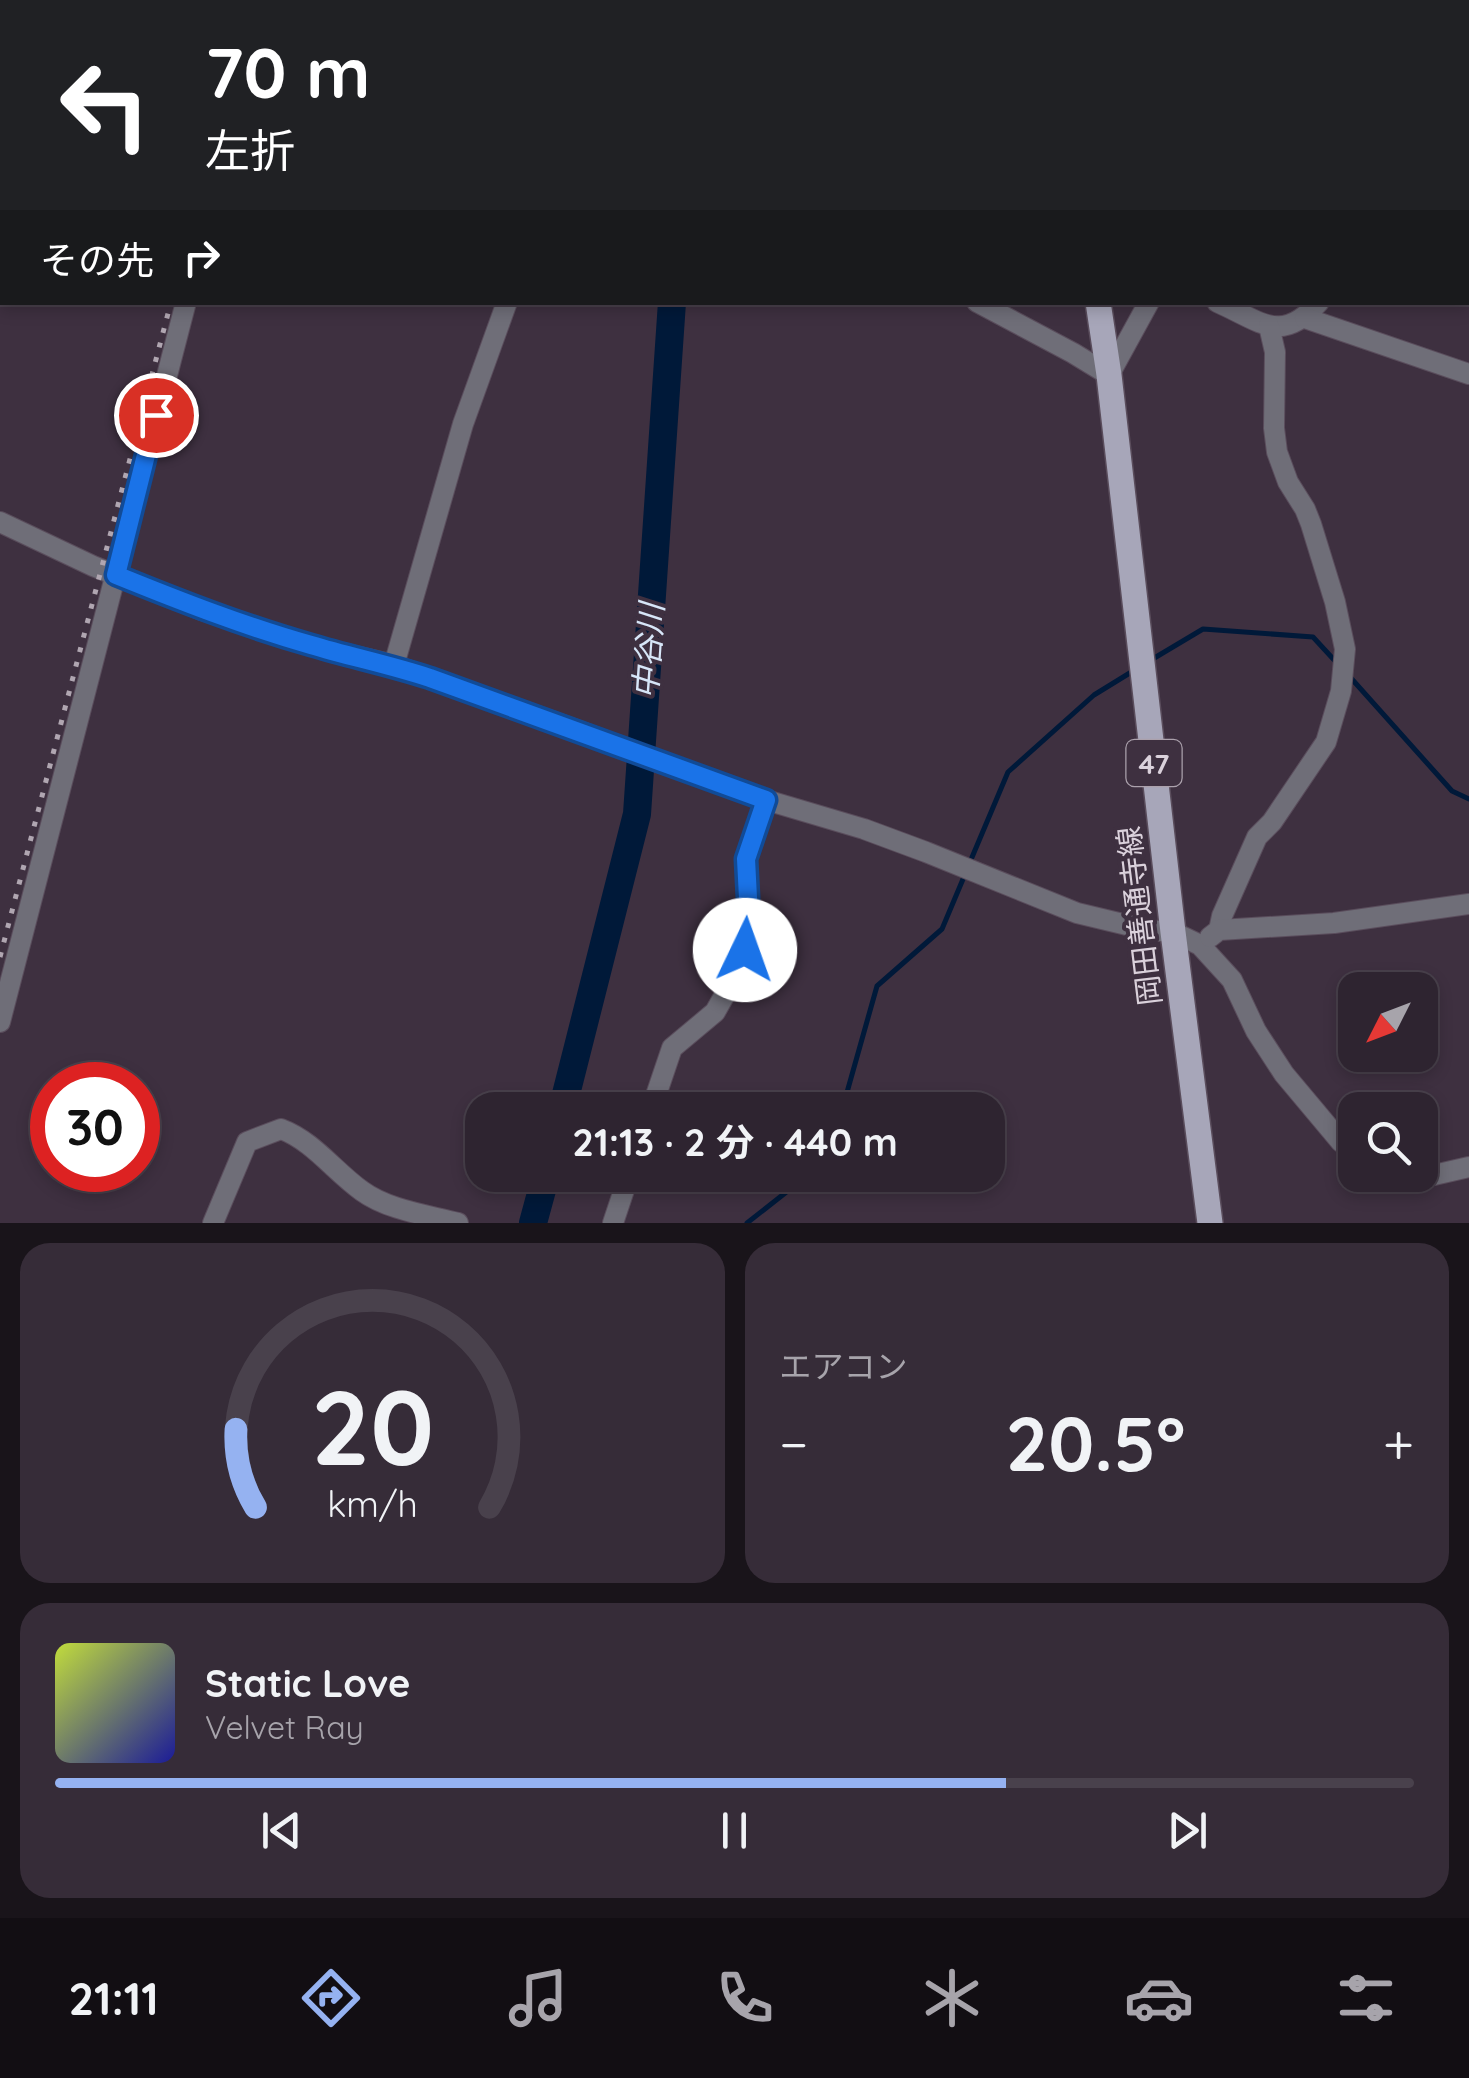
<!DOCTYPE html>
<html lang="ja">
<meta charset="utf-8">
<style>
body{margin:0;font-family:Quicksand,"Noto Sans JP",sans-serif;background:#362c38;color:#f1f3f6;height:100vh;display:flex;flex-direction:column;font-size:38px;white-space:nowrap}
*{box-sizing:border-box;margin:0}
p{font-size:32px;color:#a7a4ab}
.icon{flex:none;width:55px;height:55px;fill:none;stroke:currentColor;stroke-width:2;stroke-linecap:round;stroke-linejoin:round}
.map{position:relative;height:1223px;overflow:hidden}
.panel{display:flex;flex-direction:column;gap:20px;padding:20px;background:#19141a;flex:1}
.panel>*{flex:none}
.hud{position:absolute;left:0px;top:0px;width:1470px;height:305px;box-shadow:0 5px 15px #0003,0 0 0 2px #49414c;background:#202124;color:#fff;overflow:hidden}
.needle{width:65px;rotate:228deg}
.tools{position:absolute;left:1338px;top:972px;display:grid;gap:20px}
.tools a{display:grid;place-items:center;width:100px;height:100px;border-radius:20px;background:#2e2430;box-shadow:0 5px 15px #0003,0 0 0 2px #49414c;font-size:50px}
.speed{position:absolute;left:30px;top:1062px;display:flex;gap:20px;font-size:50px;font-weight:700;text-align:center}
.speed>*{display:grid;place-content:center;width:130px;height:130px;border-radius:50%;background:#2e2430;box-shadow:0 5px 15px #0003,0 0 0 2px #49414c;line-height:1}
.speed .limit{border:15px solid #d22;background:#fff;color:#111}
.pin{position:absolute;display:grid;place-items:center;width:85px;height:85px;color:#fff;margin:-42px;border:5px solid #fff;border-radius:50%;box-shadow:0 2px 10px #0007}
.me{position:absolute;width:110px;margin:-55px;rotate:3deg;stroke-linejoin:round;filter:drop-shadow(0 0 8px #0008)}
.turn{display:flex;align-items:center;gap:35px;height:210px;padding:0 40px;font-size:45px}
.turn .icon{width:130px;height:130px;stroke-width:2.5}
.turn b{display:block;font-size:70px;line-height:85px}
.then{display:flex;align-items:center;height:95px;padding:0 40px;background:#0003;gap:20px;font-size:38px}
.big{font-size:75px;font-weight:700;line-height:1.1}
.panel .widget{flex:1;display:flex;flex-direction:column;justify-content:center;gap:15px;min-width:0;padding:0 35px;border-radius:30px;background:#362c38}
.panel .dial{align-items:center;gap:0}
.dial svg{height:260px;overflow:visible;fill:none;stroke:#49414c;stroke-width:7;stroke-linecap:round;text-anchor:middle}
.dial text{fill:#f1f3f6;stroke:none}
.song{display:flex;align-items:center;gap:30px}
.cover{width:120px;height:120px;border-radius:15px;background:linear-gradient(135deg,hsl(70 70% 55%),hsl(240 70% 35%))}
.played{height:10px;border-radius:5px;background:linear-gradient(90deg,#95b2f1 70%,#49414c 70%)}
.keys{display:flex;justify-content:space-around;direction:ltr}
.heat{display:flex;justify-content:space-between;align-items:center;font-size:55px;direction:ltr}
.panel .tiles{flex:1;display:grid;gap:20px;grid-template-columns:1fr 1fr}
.widget:last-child{grid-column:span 2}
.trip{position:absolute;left:465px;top:1092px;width:540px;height:100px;border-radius:30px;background:#2e2430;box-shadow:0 5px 15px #0003,0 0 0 2px #49414c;font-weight:700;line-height:100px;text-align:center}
.tab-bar{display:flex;height:160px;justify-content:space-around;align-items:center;background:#120e13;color:#a7a4ab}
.tab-bar .icon{width:70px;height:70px}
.tab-bar .selected{color:#95b2f1}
.tab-bar b{font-size:45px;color:#f1f3f6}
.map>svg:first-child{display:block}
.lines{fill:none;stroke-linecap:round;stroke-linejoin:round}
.stream{stroke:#001939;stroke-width:5}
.river{stroke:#001939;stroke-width:28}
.minor-casing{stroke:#5a4d5c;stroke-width:22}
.major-casing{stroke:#5a4d5c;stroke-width:28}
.highway-casing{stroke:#5a4d5c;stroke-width:30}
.minor{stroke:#6f6e78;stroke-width:20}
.major{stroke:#a7a6b9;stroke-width:25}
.highway{stroke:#bdbbd3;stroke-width:28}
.rail{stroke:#b0a6b1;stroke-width:5;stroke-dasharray:5 10;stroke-linecap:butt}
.route-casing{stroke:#114b97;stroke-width:25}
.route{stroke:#1a73e8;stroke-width:18}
.labels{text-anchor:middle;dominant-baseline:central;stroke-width:8;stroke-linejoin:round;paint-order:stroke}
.shield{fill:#3e3040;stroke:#aba1ac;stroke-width:2.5}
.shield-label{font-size:28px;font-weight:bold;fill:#dad1db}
.street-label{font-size:30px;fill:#dad1db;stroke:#3e3040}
.water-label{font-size:32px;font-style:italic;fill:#d7e6f8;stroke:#3e3040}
</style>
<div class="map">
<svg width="1469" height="1223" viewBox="0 0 1469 1223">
<rect width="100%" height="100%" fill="#3e3040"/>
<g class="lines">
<g class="stream">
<polyline points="1151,660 1203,629 1313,637 1336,662"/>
<polyline points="1350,677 1452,791 1469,799"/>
<polyline points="970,862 1008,772 1094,695 1133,671"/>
<polyline points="842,1110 877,986 942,929 966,872"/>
<polyline points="747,1223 808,1175"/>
</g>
<g class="river">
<polyline points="674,0 674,2"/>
<polyline points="562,1110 637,814 672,302"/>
<polyline points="533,1223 546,1175"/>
</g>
<g class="minor-casing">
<g id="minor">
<polyline points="265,2 266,0"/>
<polyline points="1468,216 1469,215"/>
<polyline points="977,302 1073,353 1109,375 1149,302"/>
<path d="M1217,302C1262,322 1281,345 1319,302"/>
<polyline points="1305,318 1469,374"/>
<polyline points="0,522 93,566 202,610 312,646 394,665 574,729 766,800 864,829 926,852 1077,913 1148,930 1173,932 1200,945 1232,980 1256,1031 1284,1074 1341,1142 1355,1150"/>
<polyline points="394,665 463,424 507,302"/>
<polyline points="1219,930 1222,916 1257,837 1272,822 1326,742 1341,691 1345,649 1335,602 1311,524 1305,509 1288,482 1277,452 1274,428 1275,352 1269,326"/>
<polyline points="1210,937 1219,930 1334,923 1469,904"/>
<polyline points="0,1022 186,302"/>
<polyline points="651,1110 672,1048 715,1012 732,982 745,950 748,898 746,859 766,800"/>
<polyline points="1420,1174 1434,1175 1469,1167"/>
<path d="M213,1223L247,1142L281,1129C313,1141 334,1171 362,1191C388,1210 427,1215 458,1223"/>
<polyline points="613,1223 629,1175"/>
</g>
</g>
<g class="major-casing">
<g id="major">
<polyline points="1053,0 1053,2"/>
<polyline points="1098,302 1109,375 1173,932 1210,1223"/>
</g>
</g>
<g class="highway-casing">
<g id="highway">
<polyline points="96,2 97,0"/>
<polyline points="0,270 2,263"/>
</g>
</g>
<use href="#minor" class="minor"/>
<use href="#major" class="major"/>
<use href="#highway" class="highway"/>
<g class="rail">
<polyline points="250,2 250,0"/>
<polyline points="0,957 171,302"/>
</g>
</g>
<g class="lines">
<g class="route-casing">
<path id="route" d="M156,415L116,575C180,601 244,626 311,645C351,657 391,665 430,678L766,800L746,859L748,898L745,950"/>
</g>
<use href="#route" class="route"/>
</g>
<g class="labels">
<rect class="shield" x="1126.5" y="740" width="55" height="46" rx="8"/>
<g class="shield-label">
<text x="1154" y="763">47</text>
</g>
<g class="street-label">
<text transform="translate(1139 916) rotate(-97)">岡田善通寺線</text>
</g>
<g class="water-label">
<text transform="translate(648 651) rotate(-86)">中谷川</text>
</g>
</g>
</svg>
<div class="tools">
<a><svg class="needle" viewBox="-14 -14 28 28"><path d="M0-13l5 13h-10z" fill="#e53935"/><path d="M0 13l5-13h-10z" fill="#a7a4ab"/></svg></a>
<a><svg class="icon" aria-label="search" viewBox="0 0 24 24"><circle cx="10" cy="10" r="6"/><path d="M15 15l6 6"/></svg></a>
</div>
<div class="speed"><div class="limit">30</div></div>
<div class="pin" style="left:156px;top:415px;background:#d93025"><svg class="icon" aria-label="arrive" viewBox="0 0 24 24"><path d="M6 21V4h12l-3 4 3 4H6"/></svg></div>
<svg class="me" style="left:745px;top:950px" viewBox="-20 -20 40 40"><circle r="19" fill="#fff"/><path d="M0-13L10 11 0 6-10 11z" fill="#1a73e8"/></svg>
<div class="trip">21:13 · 2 分 · 440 m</div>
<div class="hud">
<div class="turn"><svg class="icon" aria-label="left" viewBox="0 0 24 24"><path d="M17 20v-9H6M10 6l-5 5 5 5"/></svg><div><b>70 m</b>左折</div></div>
<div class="then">その先<svg class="icon" aria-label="right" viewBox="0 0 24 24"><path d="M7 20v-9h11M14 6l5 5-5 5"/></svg></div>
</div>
</div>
<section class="panel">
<div class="tiles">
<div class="widget dial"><svg viewBox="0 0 100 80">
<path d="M14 69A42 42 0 1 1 86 69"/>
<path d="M14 69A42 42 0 0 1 8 45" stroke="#95b2f1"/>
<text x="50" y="56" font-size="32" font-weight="700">20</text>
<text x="50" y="72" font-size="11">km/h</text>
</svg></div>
<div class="widget"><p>エアコン</p>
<div class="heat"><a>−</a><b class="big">20.5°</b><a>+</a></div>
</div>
<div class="widget">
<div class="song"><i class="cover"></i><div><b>Static Love</b><p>Velvet Ray</p></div></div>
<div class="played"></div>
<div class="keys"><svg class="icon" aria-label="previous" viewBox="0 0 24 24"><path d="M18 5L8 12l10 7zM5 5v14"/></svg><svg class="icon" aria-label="pause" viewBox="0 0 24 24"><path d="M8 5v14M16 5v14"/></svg><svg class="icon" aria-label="next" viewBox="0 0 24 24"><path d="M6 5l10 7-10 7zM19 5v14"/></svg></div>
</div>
</div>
</section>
<nav class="tab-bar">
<b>21:11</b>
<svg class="icon selected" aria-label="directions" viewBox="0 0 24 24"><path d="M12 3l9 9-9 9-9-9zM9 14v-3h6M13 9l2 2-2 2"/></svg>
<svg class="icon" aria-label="music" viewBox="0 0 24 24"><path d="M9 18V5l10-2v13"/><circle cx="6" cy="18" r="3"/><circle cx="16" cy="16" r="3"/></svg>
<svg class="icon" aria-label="phone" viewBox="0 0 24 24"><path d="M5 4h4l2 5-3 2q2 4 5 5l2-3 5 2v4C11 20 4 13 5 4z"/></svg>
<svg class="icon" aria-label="climate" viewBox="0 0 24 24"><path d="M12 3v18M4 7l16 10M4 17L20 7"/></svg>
<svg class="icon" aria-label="car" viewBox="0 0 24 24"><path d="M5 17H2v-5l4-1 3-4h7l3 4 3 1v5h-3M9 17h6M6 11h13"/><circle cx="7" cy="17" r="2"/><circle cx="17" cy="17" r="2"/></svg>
<svg class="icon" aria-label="filters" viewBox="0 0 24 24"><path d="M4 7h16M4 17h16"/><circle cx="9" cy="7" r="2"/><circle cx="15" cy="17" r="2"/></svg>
</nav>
